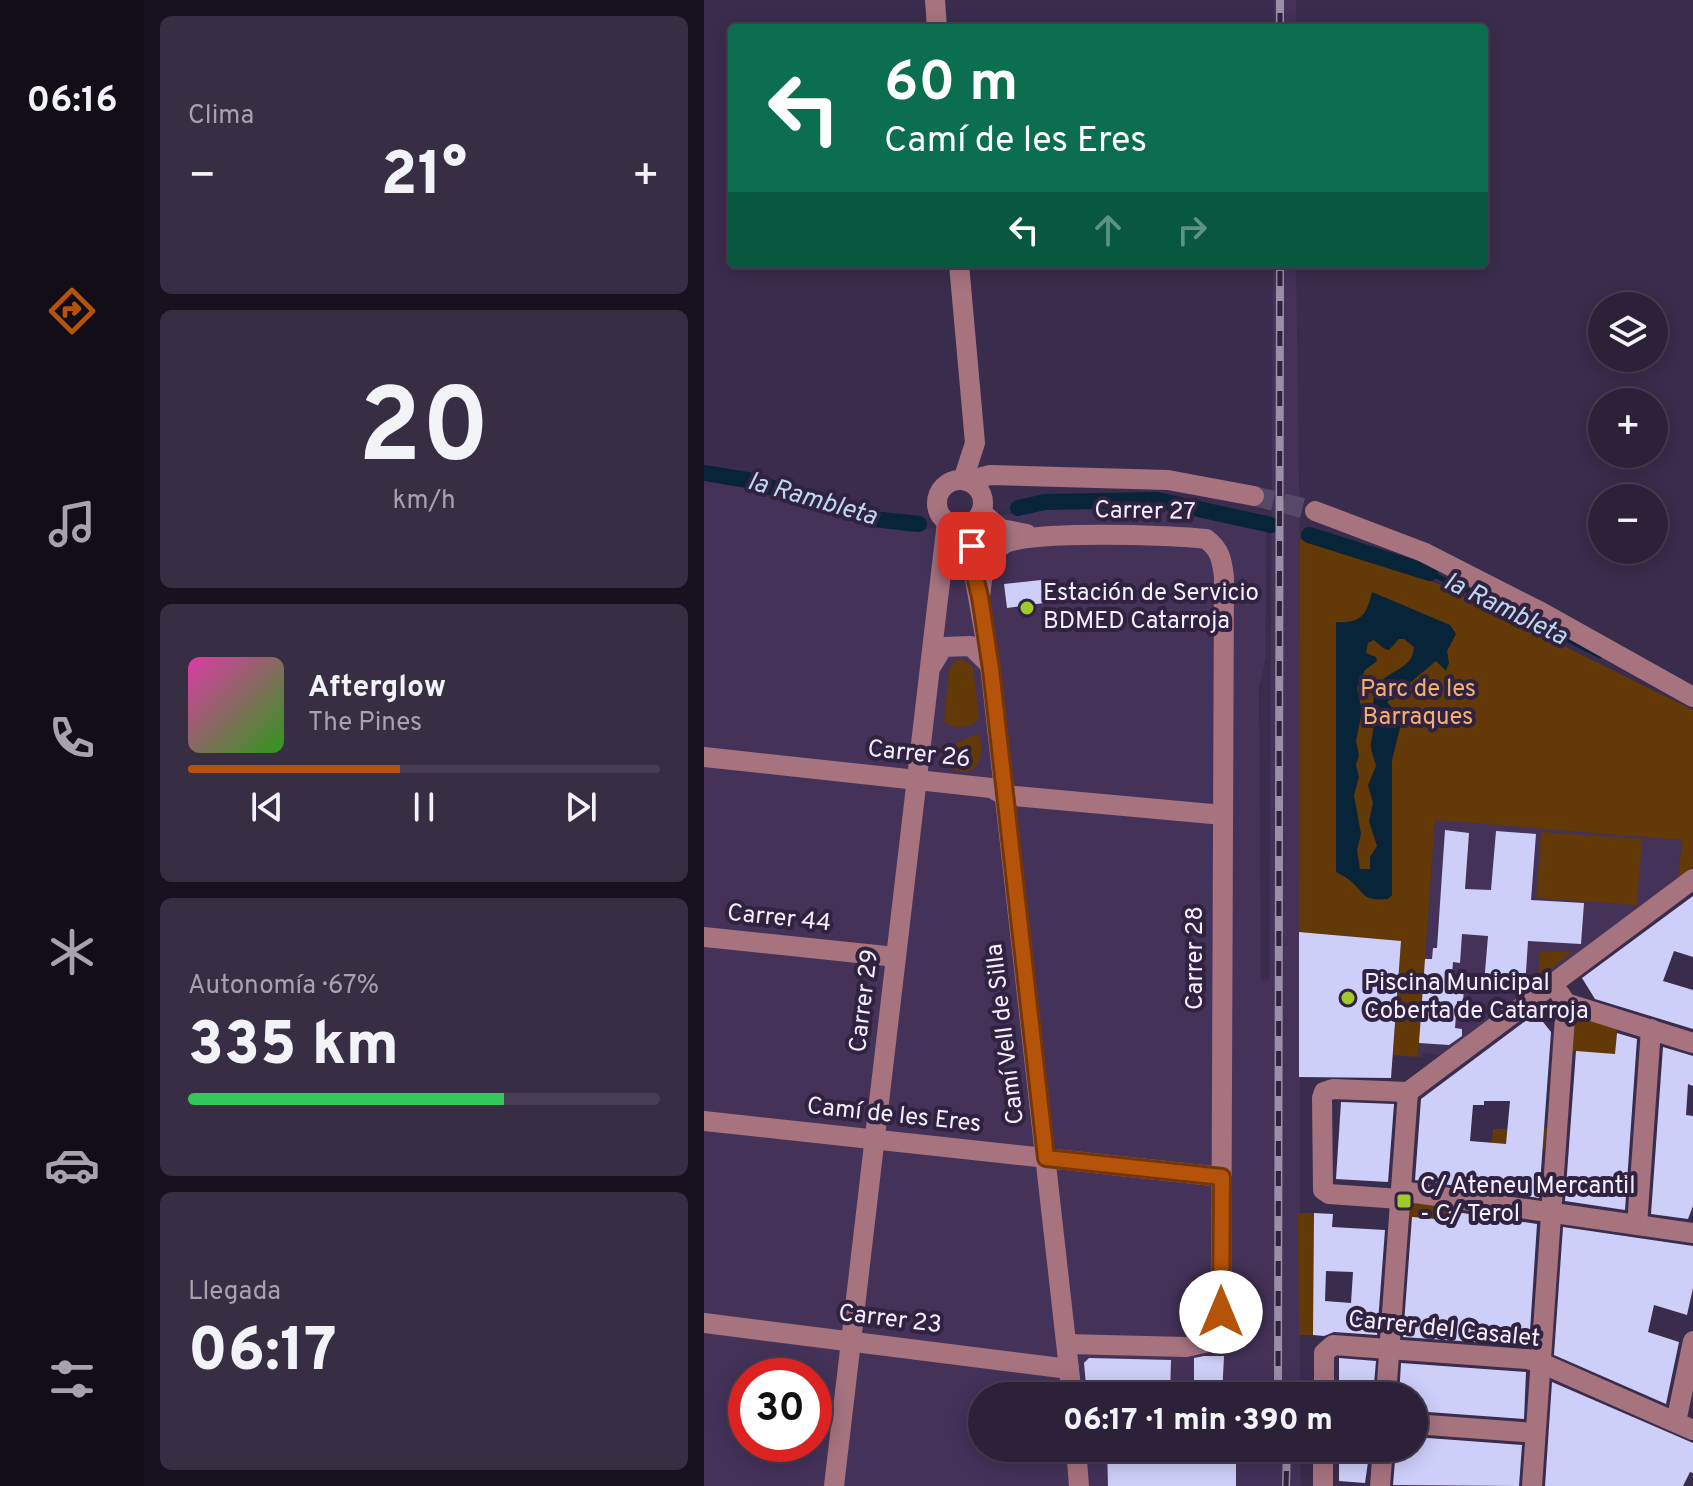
<!DOCTYPE html>
<html lang="es">
<meta charset="utf-8">
<style>
body{margin:0;font-family:Overpass,sans-serif;background:#382e44;color:#f1f3f6;height:100vh;display:flex;flex-direction:column;font-size:30px;white-space:nowrap}
*{box-sizing:border-box;margin:0}
p{font-size:26px;color:#a6a3ae}
.icon{flex:none;width:44px;height:44px;fill:none;stroke:currentColor;stroke-width:2;stroke-linecap:round;stroke-linejoin:round}
.map{position:relative;flex:1;overflow:hidden}
.panel{display:flex;flex-direction:column;gap:16px;padding:16px;background:#18121f;width:560px}
.panel>*{flex:none}
.banner{position:absolute;left:24px;top:24px;width:760px;height:244px;border-radius:8px;box-shadow:0 4px 20px #0003,0 0 0 2px #483e53;background:#0b6e4f;color:#fff;overflow:hidden}
.buttons{position:absolute;left:884px;top:292px;display:grid;gap:16px}
.buttons a{display:grid;place-items:center;width:80px;height:80px;border-radius:50%;background:#2c2139;box-shadow:0 4px 20px #0003,0 0 0 2px #483e53;font-size:40px}
.speed{position:absolute;left:24px;top:1358px;display:flex;gap:16px;font-size:40px;font-weight:700;text-align:center}
.speed>*{display:grid;place-content:center;width:104px;height:104px;border-radius:50%;background:#2c2139;box-shadow:0 4px 20px #0003,0 0 0 2px #483e53;line-height:1}
.speed .limit{border:12px solid #d22;background:#fff;color:#111}
.pin{position:absolute;display:grid;place-items:center;width:68px;height:68px;color:#fff;margin:-34px;border-radius:16px;box-shadow:0 4px 12px #0006}
.me{position:absolute;width:88px;margin:-44px;rotate:0deg;stroke-linejoin:round;filter:drop-shadow(0 0 6px #0008)}
.turn{display:flex;align-items:center;gap:28px;height:168px;padding:0 24px;font-size:36px}
.turn .icon{width:104px;height:104px;stroke-width:2.5}
.turn b{display:block;font-size:56px;line-height:68px}
.lanes{display:flex;align-items:center;height:76px;padding:0 24px;background:#0003;justify-content:center;gap:40px;direction:ltr}
.lanes .off{opacity:.35}
.big{font-size:60px;font-weight:800;line-height:1.1}
.panel .widget{flex:1;display:flex;flex-direction:column;justify-content:center;gap:12px;min-width:0;padding:0 28px;border-radius:12px;background:#382e44}
.panel .dial{align-items:center;gap:0}
.dial b{font-size:104px;line-height:1}
.song{display:flex;align-items:center;gap:24px}
.cover{width:96px;height:96px;border-radius:12px;background:linear-gradient(135deg,hsl(320 70% 55%),hsl(110 70% 35%))}
.played{height:8px;border-radius:4px;background:linear-gradient(90deg,#b45309 45%,#483e53 45%)}
.keys{display:flex;justify-content:space-around;direction:ltr}
.heat{display:flex;justify-content:space-between;align-items:center;font-size:44px;direction:ltr}
.charge{height:12px;border-radius:6px;background:linear-gradient(90deg,#34c759 67%,#483e53 0)}
.trip{position:absolute;left:264px;top:1382px;width:460px;height:80px;border-radius:40px;background:#2c2139;box-shadow:0 4px 20px #0003,0 0 0 2px #483e53;font-weight:800;line-height:80px;text-align:center}
main{display:flex;flex:1;min-height:0}
.menu{display:flex;flex-direction:column;width:144px;justify-content:space-around;align-items:center;background:#120d17;color:#a6a3ae}
.menu .icon{width:56px;height:56px}
.menu .selected{color:#b45309}
.menu b{font-size:36px;color:#f1f3f6}
.map>svg:first-child{display:block}
.built{fill:#443259;fill-rule:evenodd}
.green{fill:#623907}
.water{fill:#082439;fill-rule:evenodd}
.lines{fill:none;stroke-linecap:round;stroke-linejoin:round}
.stream{stroke:#082439;stroke-width:5}
.canal{stroke:#082439;stroke-width:16}
.building{fill:#cecff9;fill-rule:evenodd}
.minor-tunnel{stroke:#564967;stroke-width:20;stroke-dasharray:20 10;stroke-linecap:butt}
.minor{stroke:#a6737f;stroke-width:20}
.rail-casing{stroke:#998fa6;stroke-width:8}
.rail{stroke:#302241;stroke-width:5;stroke-dasharray:15;stroke-linecap:butt}
.route-casing{stroke:#753606;stroke-width:20}
.route{stroke:#b45309;stroke-width:14}
.poi-dot{fill:#a0c92c;stroke:#302241;stroke-width:3}
.labels{text-anchor:middle;dominant-baseline:central;stroke-width:8;stroke-linejoin:round;paint-order:stroke}
.street-label{font-size:24px;fill:#f4eefe;stroke:#302241}
.poi-label{font-size:24px;fill:#f4eefe;stroke:#302241;text-anchor:start}
.park-label{font-size:24px;fill:#f4b06e;stroke:#302241}
.water-label{font-size:26px;font-style:italic;fill:#bcd9f2;stroke:#302241}
</style>
<main>
<nav class="menu">
<b>06:16</b>
<svg class="icon selected" aria-label="directions" viewBox="0 0 24 24"><path d="M12 3l9 9-9 9-9-9zM9 14v-3h6M13 9l2 2-2 2"/></svg>
<svg class="icon" aria-label="music" viewBox="0 0 24 24"><path d="M9 18V5l10-2v13"/><circle cx="6" cy="18" r="3"/><circle cx="16" cy="16" r="3"/></svg>
<svg class="icon" aria-label="phone" viewBox="0 0 24 24"><path d="M5 4h4l2 5-3 2q2 4 5 5l2-3 5 2v4C11 20 4 13 5 4z"/></svg>
<svg class="icon" aria-label="climate" viewBox="0 0 24 24"><path d="M12 3v18M4 7l16 10M4 17L20 7"/></svg>
<svg class="icon" aria-label="car" viewBox="0 0 24 24"><path d="M5 17H2v-5l4-1 3-4h7l3 4 3 1v5h-3M9 17h6M6 11h13"/><circle cx="7" cy="17" r="2"/><circle cx="17" cy="17" r="2"/></svg>
<svg class="icon" aria-label="filters" viewBox="0 0 24 24"><path d="M4 7h16M4 17h16"/><circle cx="9" cy="7" r="2"/><circle cx="15" cy="17" r="2"/></svg>
</nav>
<section class="panel">
<div class="widget"><p>Clima</p>
<div class="heat"><a>−</a><b class="big">21°</b><a>+</a></div>
</div>
<div class="widget dial"><b>20</b><p>km/h</p></div>
<div class="widget">
<div class="song"><i class="cover"></i><div><b>Afterglow</b><p>The Pines</p></div></div>
<div class="played"></div>
<div class="keys"><svg class="icon" aria-label="previous" viewBox="0 0 24 24"><path d="M18 5L8 12l10 7zM5 5v14"/></svg><svg class="icon" aria-label="pause" viewBox="0 0 24 24"><path d="M8 5v14M16 5v14"/></svg><svg class="icon" aria-label="next" viewBox="0 0 24 24"><path d="M6 5l10 7-10 7zM19 5v14"/></svg></div>
</div>
<div class="widget"><p>Autonomía · 67%</p><b class="big">335 km</b><div class="charge"></div></div>
<div class="widget"><p>Llegada</p><b class="big">06:17</b></div>
</section>
<div class="map">
<svg width="989" height="1486" viewBox="0 0 989 1486">
<rect width="100%" height="100%" fill="#3a2c4c"/>
<g class="built">
<rect x="570" y="0" width="22" height="28"/>
<path d="M569,264H592L596,539V1396H278V1448H596L597,1486H0V479L45,488L175,527L206,532L341,508L436,506L460,508L500,517L516,516L562,528V658L555,687L557,980L565,979ZM42,1376H110V1444H42Z"/>
<polygon points="731,819 978,840 974,878 737,1055 719,1053 718,1058 714,1057"/>
</g>
<g class="green">
<polygon points="596,539 683,564 739,586 989,710 989,867 974,878 978,840 731,820 714,1057 689,1055 697,941 595,932"/>
<polygon points="258,659 269,667 275,718 267,726 250,727 240,721 245,670 250,662"/>
<path d="M275,734C282,761 271,783 241,765L236,747C251,747 260,737 275,734Z"/>
<polygon points="837,832 938,839 933,905 832,898"/>
<polygon points="836,951 868,952 834,979"/>
<polygon points="880,1017 913,1028 911,1054 867,1051 869,1025"/>
<polygon points="843,1128 841,1149 787,1151 789,1129"/>
<polygon points="704,1200 746,1206 744,1220 703,1217"/>
<polygon points="594,1213 610,1213 609,1335 595,1335"/>
</g>
<path class="water" d="M668,592L746,625L752,634L743,651L745,663L742,671L732,661L683,702L697,718V724L688,760V895L684,899C656,902 661,891 644,879C640,876 636,874 632,872V622C657,624 663,614 668,592ZM695,639H700L710,647C709,670 684,669 674,686C666,701 670,714 669,730C669,736 666,742 667,748C668,755 671,760 672,766L664,785L669,803L665,821L673,846L666,857V869H656L653,850L657,834L650,795L655,777L652,765L655,755L652,741L658,711L653,688L661,670L673,661L672,657L662,653L664,643L670,640L679,648L685,650Z"/>
<g class="lines">
<polyline class="stream" points="726,573 804,609 896,656"/>
<g class="canal">
<polyline points="0,473 43,480 169,519 215,524"/>
<polyline points="314,508 341,502 453,500 567,525"/>
<polyline points="605,535 726,573"/>
</g>
</g>
<g class="building">
<polygon points="337,580 340,603 303,608 300,584"/>
<polygon points="741,830 765,833 761,889 787,890 792,831 832,834 827,900 880,903 877,944 824,941 821,987 780,984 784,936 758,934 756,963 749,962 747,988 760,989 759,1001 753,1001 751,1028 758,1029 758,1036 745,1045 715,1043 721,959 728,959 729,948 733,948"/>
<polygon points="989,896 989,957 970,951 959,981 989,990 989,1029 891,999 878,978"/>
<polygon points="595,932 697,941 687,1078 595,1077"/>
<path d="M832,1013L847,1032L835,1198L711,1180L717,1099ZM780,1101H806L802,1144L766,1141L769,1105H780Z"/>
<polygon points="913,1033 933,1039 921,1210 861,1201 872,1051 911,1054"/>
<polygon points="959,1047 989,1056 989,1086 984,1084 982,1115 989,1116 989,1206 984,1219 947,1214"/>
<polygon points="637,1102 690,1104 684,1182 632,1179"/>
<polygon points="745,1211 833,1224 825,1346 699,1337 708,1217 744,1220"/>
<path d="M610,1213L629,1214L628,1227L681,1230L673,1335L630,1332L620,1336L609,1335ZM622,1271L649,1272L647,1303L621,1301Z"/>
<polygon points="859,1227 989,1246 989,1288 983,1315 950,1305 944,1332 975,1342 962,1404 850,1355"/>
<polygon points="500,1356 520,1356 518,1396 490,1396 490,1358"/>
<polygon points="385,1358 467,1360 466,1396 383,1396 380,1363"/>
<polygon points="635,1358 672,1361 669,1396 635,1396"/>
<polygon points="697,1363 822,1372 820,1419 710,1411 710,1396 695,1396"/>
<polygon points="848,1382 989,1443 989,1473 986,1472 979,1486 841,1486"/>
<polygon points="710,1437 818,1445 815,1486 689,1485 692,1448 710,1448"/>
<polygon points="403,1448 532,1448 532,1486 404,1486"/>
<polygon points="635,1448 666,1448 661,1483 635,1481"/>
</g>
<g class="lines">
<polyline class="minor-tunnel" points="550,496 611,511"/>
<g class="minor">
<polyline points="231,0 233,28"/>
<polyline points="255,264 271,443 259,480"/>
<circle cx="256" cy="503" r="23"/>
<polyline points="263,481 286,475 464,480 550,496"/>
<polyline points="611,511 719,552 837,612 989,697"/>
<polyline points="277,512 297,529 323,534"/>
<polyline points="267,524 269,568 286,665 368,1396"/>
<path d="M276,597C278,576 280,555 300,544C323,530 470,535 502,539C516,549 518,560 520,577L517,1339L482,1347L363,1344"/>
<polyline points="228,665 239,647 267,646 286,665"/>
<polyline points="0,757 287,788 300,795 519,815"/>
<polyline points="0,937 192,957"/>
<polyline points="856,994 862,1003 989,1043"/>
<polyline points="0,1121 518,1177"/>
<polyline points="697,1191 989,1233"/>
<polyline points="696,1199 625,1194 619,1190 618,1098 620,1092 629,1089 704,1092 989,879"/>
<polyline points="933,1225 947,1029"/>
<polyline points="0,1323 365,1369"/>
<polyline points="620,1396 620,1353 629,1345 823,1359 835,1362 989,1430"/>
<polyline points="682,1396 704,1092"/>
<polyline points="972,1422 989,1341"/>
<polyline points="710,1424 831,1433"/>
<polyline points="372,1448 375,1486"/>
<polyline points="130,1486 243,522"/>
<polyline points="619,1486 619,1448"/>
<polyline points="676,1486 679,1448"/>
<polyline points="828,1486 862,1003"/>
</g>
<g class="rail-casing">
<g id="rail">
<polyline points="576,28 576,0"/>
<polyline points="574,1396 576,264"/>
<polyline points="582,1486 583,1448"/>
</g>
</g>
<use href="#rail" class="rail"/>
</g>
<g class="lines">
<g class="route-casing">
<polyline id="route" points="268,546 269,568 276,597 287,669 342,1158 518,1177 517,1312"/>
</g>
<use href="#route" class="route"/>
</g>
<g class="poi-dot">
<circle cx="323" cy="608" r="8"/>
<circle cx="644" cy="998" r="8"/>
<rect x="692" y="1193" width="16" height="16" rx="4"/>
</g>
<g class="labels">
<g class="street-label">
<text transform="translate(441 512) rotate(1)">Carrer 27</text>
<text transform="translate(215 755) rotate(6)">Carrer 26</text>
<text transform="translate(75 919) rotate(6)">Carrer 44</text>
<text transform="translate(492 958) rotate(-90)">Carrer 28</text>
<text transform="translate(161 1001) rotate(-83)">Carrer 29</text>
<text transform="translate(302 1034) rotate(-97)">Camí Vell de Silla</text>
<text transform="translate(190 1116) rotate(6)">Camí de les Eres</text>
<text transform="translate(186 1320) rotate(7)">Carrer 23</text>
<text transform="translate(740 1330) rotate(6)">Carrer del Casalet</text>
</g>
<g class="poi-label">
<text x="339" y="594">Estación de Servicio<tspan x="339" dy="28">BDMED Catarroja</tspan></text>
<text x="660" y="984">Piscina Municipal<tspan x="660" dy="28">Coberta de Catarroja</tspan></text>
<text x="716" y="1187">C/ Ateneu Mercantil<tspan x="716" dy="28">- C/ Terol</tspan></text>
</g>
<g class="park-label">
<text x="714" y="690">Parc de les<tspan x="714" dy="28">Barraques</tspan></text>
</g>
<g class="water-label">
<text transform="translate(108 500) rotate(16)">la Rambleta</text>
<text transform="translate(801 610) rotate(26)">la Rambleta</text>
</g>
</g>
</svg>
<div class="buttons">
<a><svg class="icon" aria-label="layers" viewBox="0 0 24 24"><path d="M12 4l9 5-9 5-9-5zM3 14l9 5 9-5"/></svg></a>
<a>+</a>
<a>−</a>
</div>
<div class="speed"><div class="limit">30</div></div>
<div class="pin" style="left:268px;top:546px;background:#d93025"><svg class="icon" aria-label="arrive" viewBox="0 0 24 24"><path d="M6 21V4h12l-3 4 3 4H6"/></svg></div>
<svg class="me" style="left:517px;top:1312px" viewBox="-20 -20 40 40"><circle r="19" fill="#fff"/><path d="M0-13L10 11 0 6-10 11z" fill="#b45309"/></svg>
<div class="trip">06:17 · 1 min · 390 m</div>
<div class="banner">
<div class="turn"><svg class="icon" aria-label="left" viewBox="0 0 24 24"><path d="M17 20v-9H6M10 6l-5 5 5 5"/></svg><div><b>60 m</b>Camí de les Eres</div></div>
<div class="lanes"><svg class="icon" aria-label="left" viewBox="0 0 24 24"><path d="M17 20v-9H6M10 6l-5 5 5 5"/></svg><svg class="icon off" aria-label="ahead" viewBox="0 0 24 24"><path d="M12 20V5M6 11l6-6 6 6"/></svg><svg class="icon off" aria-label="right" viewBox="0 0 24 24"><path d="M7 20v-9h11M14 6l5 5-5 5"/></svg></div>
</div>
</div>
</main>
